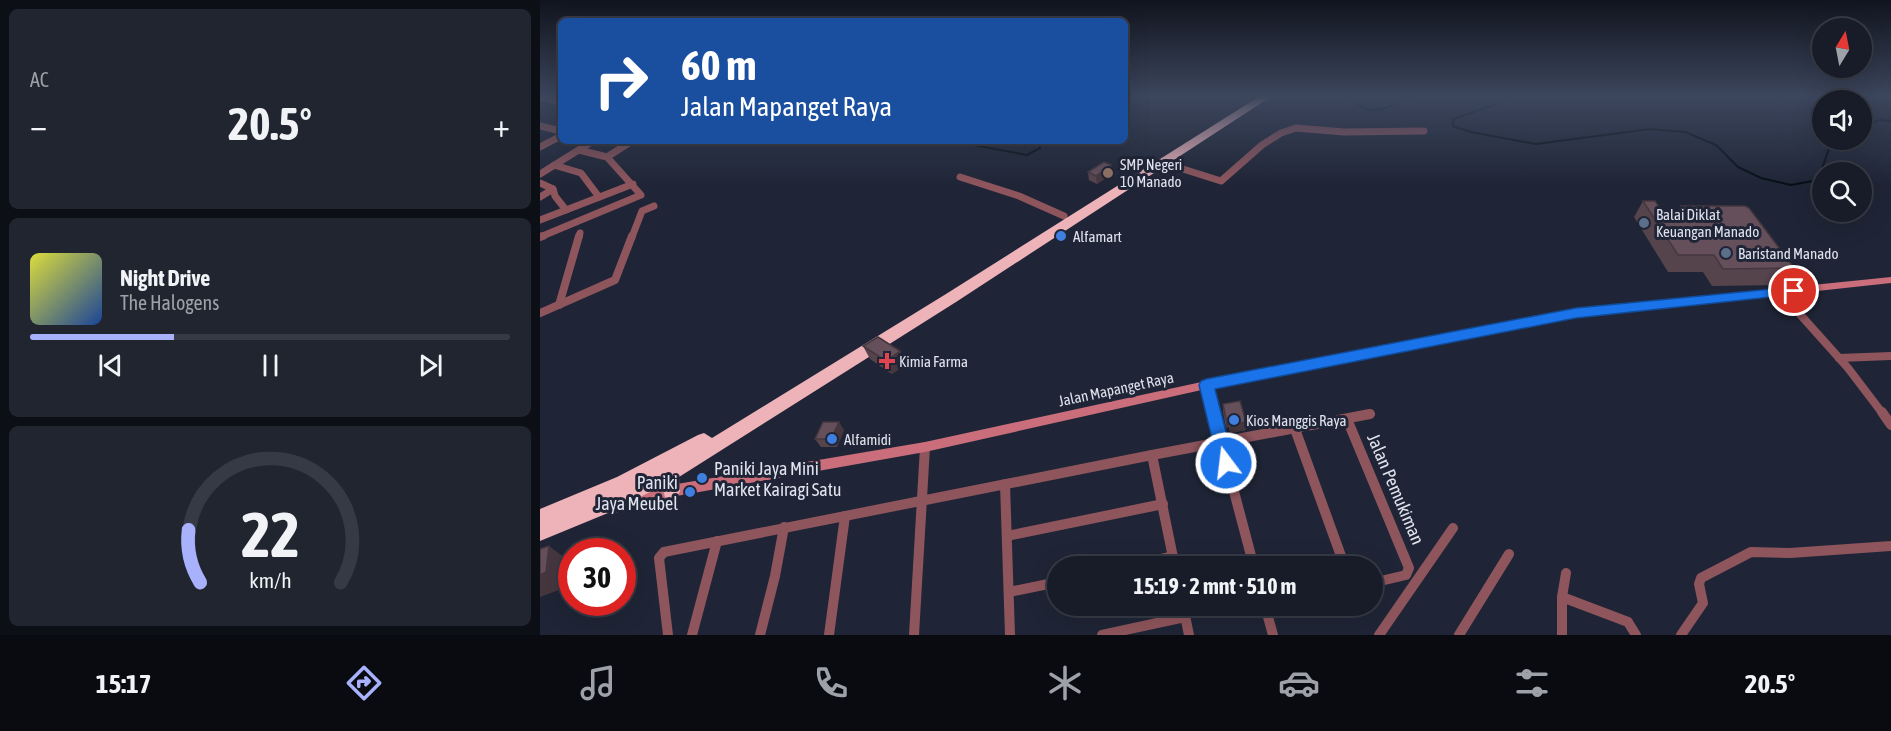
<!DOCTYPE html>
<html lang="id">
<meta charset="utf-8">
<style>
body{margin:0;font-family:"Asap Condensed",sans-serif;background:#202530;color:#f1f3f6;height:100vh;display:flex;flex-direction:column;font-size:22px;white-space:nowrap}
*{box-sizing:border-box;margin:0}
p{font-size:20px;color:#9ea1a8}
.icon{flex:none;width:33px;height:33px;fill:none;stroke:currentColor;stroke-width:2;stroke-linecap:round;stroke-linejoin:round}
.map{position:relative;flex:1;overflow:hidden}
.panel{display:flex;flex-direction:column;gap:9px;padding:9px;background:#0d0f16;width:540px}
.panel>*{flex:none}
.banner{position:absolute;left:18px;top:18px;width:570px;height:126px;border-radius:9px;box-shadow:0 6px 24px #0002,0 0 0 2px #363a45;background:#1a4fa0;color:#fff;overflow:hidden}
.needle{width:39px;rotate:10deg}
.tools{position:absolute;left:1272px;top:18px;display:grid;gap:12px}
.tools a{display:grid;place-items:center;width:60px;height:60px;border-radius:50%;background:#171c28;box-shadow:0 6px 24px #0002,0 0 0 2px #363a45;font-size:30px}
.speed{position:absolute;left:18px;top:538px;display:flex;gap:12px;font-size:30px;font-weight:700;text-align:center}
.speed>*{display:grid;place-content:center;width:78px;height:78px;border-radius:50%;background:#171c28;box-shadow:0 6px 24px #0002,0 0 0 2px #363a45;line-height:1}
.speed .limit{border:9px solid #d22;background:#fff;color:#111}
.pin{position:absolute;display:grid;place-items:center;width:51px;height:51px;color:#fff;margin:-26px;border:3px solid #fff;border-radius:50%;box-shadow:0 2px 6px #0007}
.me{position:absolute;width:66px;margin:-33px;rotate:345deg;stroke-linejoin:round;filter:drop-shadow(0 0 4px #0008)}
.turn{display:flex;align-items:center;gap:21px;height:126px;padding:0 24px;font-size:27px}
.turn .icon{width:78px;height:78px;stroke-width:2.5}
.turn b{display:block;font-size:42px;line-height:51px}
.big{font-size:45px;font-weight:700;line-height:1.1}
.panel .widget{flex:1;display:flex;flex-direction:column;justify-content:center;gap:9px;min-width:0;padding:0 21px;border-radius:9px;background:#202530}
.panel .dial{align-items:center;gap:0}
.dial svg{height:156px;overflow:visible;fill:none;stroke:#363a45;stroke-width:7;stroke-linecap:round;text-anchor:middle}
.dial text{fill:#f1f3f6;stroke:none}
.song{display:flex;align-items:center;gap:18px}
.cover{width:72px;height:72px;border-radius:9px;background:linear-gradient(135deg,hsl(60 70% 55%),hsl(220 70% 35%))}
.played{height:6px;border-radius:3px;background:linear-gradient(90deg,#a7b1fc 30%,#363a45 30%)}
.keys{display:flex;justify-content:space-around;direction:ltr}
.heat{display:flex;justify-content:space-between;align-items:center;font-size:33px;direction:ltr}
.trip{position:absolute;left:507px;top:556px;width:336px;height:60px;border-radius:30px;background:#171c28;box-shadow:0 6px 24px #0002,0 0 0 2px #363a45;font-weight:700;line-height:60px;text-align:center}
.tab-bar{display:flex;height:96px;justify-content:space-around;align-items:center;background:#090b10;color:#9ea1a8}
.tab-bar .icon{width:42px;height:42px}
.tab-bar .current{color:#a7b1fc}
.tab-bar b{font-size:27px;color:#f1f3f6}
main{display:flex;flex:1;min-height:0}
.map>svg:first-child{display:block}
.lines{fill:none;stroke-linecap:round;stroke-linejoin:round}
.stream{stroke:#041015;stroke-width:2}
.street-far2{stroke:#8e555c;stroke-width:7}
.street-far1{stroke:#8e555c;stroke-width:8}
.street{stroke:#8e555c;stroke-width:10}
.secondary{fill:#c96e7a;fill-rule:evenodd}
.highway{fill:#edb3b9;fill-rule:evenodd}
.wall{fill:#56444d}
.shaded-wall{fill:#46373f}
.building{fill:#644f5a;stroke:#46373f;stroke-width:1.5}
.route{fill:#1a73e8;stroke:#114b97;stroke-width:1.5}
.education-dot{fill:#8d6e63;stroke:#1f2536;stroke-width:2}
.service-dot{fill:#5c6f8a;stroke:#1f2536;stroke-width:2}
.shop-dot{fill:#3f7fe0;stroke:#1f2536;stroke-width:2}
.health-dot{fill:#e0444e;stroke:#1f2536;stroke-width:2}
.labels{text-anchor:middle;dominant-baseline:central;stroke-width:6;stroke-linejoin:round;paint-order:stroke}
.poi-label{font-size:15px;fill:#dfe3ee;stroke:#1f2536;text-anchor:start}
.street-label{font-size:15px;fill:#dfe3ee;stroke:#1f2536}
.near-poi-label{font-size:18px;fill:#dfe3ee;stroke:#1f2536;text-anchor:start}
.near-street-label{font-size:18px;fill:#dfe3ee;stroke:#1f2536}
</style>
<main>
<section class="panel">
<div class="widget"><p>AC</p>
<div class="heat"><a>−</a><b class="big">20.5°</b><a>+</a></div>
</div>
<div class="widget">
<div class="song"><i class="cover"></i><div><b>Night Drive</b><p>The Halogens</p></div></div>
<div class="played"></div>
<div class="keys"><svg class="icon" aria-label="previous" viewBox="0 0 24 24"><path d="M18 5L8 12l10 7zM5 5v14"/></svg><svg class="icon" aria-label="pause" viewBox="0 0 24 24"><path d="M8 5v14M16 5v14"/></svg><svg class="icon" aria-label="next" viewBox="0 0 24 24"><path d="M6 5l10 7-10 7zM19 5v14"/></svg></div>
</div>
<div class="widget dial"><svg viewBox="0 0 100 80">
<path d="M14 69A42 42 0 1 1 86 69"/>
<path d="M14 69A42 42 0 0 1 8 42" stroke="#a7b1fc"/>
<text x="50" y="56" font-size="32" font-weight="700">22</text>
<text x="50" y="72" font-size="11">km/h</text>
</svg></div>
</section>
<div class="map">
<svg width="1351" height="635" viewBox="0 0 1351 635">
<rect width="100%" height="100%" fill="#1f2536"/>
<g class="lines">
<g class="stream">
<path d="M810,96C827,120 850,108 871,96"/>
<polyline points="969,96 957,104 913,119 913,126 931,132 996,144 1110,129 1145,132 1176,145 1198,167 1221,178 1251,185 1278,180 1291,143 1300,140"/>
<polyline points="1322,127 1340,120 1351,121"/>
<polyline points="412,141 487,155 500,148 499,141"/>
</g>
<g class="street-far2">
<polyline points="0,97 21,102"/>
<polyline points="0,126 21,131"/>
<polyline points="0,147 21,136"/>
<polyline points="67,157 92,141"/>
<polyline points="624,163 681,181 722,145 741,133 756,128 804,132 884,131"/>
<polyline points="14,165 41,173 59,197"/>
<polyline points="0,174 53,141"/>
<polyline points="420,177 479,196 524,216"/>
<polyline points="0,183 13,189 15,196 26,210 93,184"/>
<polyline points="0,197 13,189"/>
<polyline points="0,220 26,210"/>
<polyline points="0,237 101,195 67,157 39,150"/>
<polyline points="39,237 40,233"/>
<polyline points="92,237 102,211 114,206"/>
</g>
<g class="street-far1">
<polyline points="0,237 3,236"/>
<polyline points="1240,272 1254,291"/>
<polyline points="1240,292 1308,368 1343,414"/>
<polyline points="19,305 39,236"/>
<polyline points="0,313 75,280 92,236"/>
<polyline points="1299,358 1351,356"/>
<polyline points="666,385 674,414"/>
</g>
<g class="street">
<polyline points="673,412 714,567"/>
<polyline points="1342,412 1351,425"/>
<polyline points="807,419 869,568 866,575 832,583"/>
<polyline points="755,429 805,567"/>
<polyline points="465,484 470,635"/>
<polyline points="467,536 623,504"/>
<polyline points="587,567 633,556"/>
<polyline points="635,567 612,455 830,414"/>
<polyline points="469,592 518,582"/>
<polyline points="1022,597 1088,622 1096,635"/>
<polyline points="643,606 649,635"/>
<polyline points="725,606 733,635"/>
<polyline points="128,635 119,558 124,552 612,455"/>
<polyline points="152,635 177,541"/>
<polyline points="220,635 235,576 244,527"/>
<polyline points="289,635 305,516"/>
<polyline points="374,635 385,447"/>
<polyline points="562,635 645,617"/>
<polyline points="839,635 913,528"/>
<polyline points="919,635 969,554"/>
<polyline points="1022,635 1022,597 1026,573"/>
<polyline points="1141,635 1163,603 1159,584 1161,578 1211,552 1250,553 1351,546"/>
</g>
<polygon class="secondary" points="1351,277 1351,283 1036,317 998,323 666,389 385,452 131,497 71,514 66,512 64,508 66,504 71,502 131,485 385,442 666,381 998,315 1036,309"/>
<polygon class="highway" points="720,96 732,96 416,302 139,477 140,491 137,497 131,499 125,497 122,486 68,513 0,541 0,509 77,477 158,435 164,433 172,438 406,294"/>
</g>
<g class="wall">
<polygon points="571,165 572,174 557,184 549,180 548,172"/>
<polygon points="1103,201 1125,216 1135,216 1141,206 1254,268 1242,285 1172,286 1163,272 1128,272 1094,217"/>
<polygon points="323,346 360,351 366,364 352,374 330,359"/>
<polygon points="683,404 706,430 690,433 689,427 686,428 683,412"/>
<polygon points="304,430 297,447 281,447 275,439"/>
</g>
<g class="shaded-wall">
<polygon points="571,165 572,174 557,184 556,176"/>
<polygon points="360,351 366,364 352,374 346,361"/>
<polygon points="686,419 689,419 689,427 686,428"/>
<polygon points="299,422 304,430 297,447 291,439"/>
<polygon points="706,422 706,430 690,433 690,424"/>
<polygon points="9,546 29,561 27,587 0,597 0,575"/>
</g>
<g class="building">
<polygon points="564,162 571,165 556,176 548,172"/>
<polygon points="1103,201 1115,201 1125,216 1148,216 1141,206 1205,206 1209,208 1254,268 1183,269 1174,255 1138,255"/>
<polygon points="338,337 360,351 346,361 323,346"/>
<polygon points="700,401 706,422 690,424 689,419 686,419 683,404"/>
<polygon points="283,422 299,422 291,439 275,439"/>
<polygon points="9,546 6,572 0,575 0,549"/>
</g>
<linearGradient id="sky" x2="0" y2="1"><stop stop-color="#11141e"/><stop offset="0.52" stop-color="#3c465d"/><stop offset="1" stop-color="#3c465d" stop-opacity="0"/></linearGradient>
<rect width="1351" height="185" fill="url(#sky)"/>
<polygon class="route" points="1254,287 1258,288 1260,291 1258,294 1036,318 675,389 694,463 692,468 686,470 680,468 678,463 659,385 661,381 666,379 1036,308"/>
<circle class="education-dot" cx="568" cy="173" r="6"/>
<g class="service-dot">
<circle cx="1104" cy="223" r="6"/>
<circle cx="1186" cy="253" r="6"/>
</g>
<g class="shop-dot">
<circle cx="521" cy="236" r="6"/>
<circle cx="694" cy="420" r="6"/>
<circle cx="292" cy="439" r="6"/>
<circle cx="162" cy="478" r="6"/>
<circle cx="150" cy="492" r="6"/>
</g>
<path class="health-dot" d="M344 352h6v6h6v6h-6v6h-6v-6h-6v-6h6z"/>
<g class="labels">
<g class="poi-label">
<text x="580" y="164">SMP Negeri<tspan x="580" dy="17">10 Manado</tspan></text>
<text x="1116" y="214">Balai Diklat<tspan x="1116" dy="17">Keuangan Manado</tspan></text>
<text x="533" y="236">Alfamart</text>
<text x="1198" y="253">Baristand Manado</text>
<text x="359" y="361">Kimia Farma</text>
<text x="706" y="420">Kios Manggis Raya</text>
<text x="304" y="439">Alfamidi</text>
</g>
<g class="street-label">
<text transform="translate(576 389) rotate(-12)">Jalan Mapanget Raya</text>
</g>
<g class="near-poi-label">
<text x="174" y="468">Paniki Jaya Mini<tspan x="174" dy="21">Market Kairagi Satu</tspan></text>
<text x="138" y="482" text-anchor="end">Paniki<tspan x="138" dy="21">Jaya Meubel</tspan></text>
</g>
<g class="near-street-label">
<text transform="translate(856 489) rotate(67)">Jalan Pemukiman</text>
</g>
</g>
</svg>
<div class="tools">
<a><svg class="needle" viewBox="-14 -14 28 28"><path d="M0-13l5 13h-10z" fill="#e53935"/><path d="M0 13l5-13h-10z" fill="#9ea1a8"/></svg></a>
<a><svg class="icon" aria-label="sound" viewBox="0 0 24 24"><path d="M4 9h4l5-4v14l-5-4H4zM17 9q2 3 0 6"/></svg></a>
<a><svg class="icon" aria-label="search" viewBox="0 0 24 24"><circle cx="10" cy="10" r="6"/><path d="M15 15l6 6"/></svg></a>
</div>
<div class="speed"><div class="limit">30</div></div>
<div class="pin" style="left:1254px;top:291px;background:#d93025"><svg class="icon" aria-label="arrive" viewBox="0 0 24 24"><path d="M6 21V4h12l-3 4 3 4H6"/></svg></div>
<svg class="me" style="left:686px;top:463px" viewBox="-20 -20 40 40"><circle r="17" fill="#1a73e8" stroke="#fff" stroke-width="3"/><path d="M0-11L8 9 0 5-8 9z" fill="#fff"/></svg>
<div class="trip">15:19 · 2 mnt · 510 m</div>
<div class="banner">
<div class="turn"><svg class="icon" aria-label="right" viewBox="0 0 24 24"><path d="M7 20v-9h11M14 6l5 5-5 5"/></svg><div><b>60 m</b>Jalan Mapanget Raya</div></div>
</div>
</div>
</main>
<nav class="tab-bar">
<b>15:17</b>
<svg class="icon current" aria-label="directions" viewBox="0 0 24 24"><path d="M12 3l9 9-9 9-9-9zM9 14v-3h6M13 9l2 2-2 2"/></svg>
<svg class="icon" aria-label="music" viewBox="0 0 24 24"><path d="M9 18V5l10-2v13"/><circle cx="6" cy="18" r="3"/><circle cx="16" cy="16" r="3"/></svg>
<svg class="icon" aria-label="phone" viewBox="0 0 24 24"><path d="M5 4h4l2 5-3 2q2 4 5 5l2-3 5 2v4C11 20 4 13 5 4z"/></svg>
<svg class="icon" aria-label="climate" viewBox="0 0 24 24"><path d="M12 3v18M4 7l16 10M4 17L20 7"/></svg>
<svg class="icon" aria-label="car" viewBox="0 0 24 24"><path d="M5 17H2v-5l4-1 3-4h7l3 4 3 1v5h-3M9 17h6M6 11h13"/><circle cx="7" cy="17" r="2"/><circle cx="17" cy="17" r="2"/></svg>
<svg class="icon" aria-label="filters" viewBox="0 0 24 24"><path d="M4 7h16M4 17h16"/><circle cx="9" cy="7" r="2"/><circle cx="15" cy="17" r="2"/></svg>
<b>20.5°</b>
</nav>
